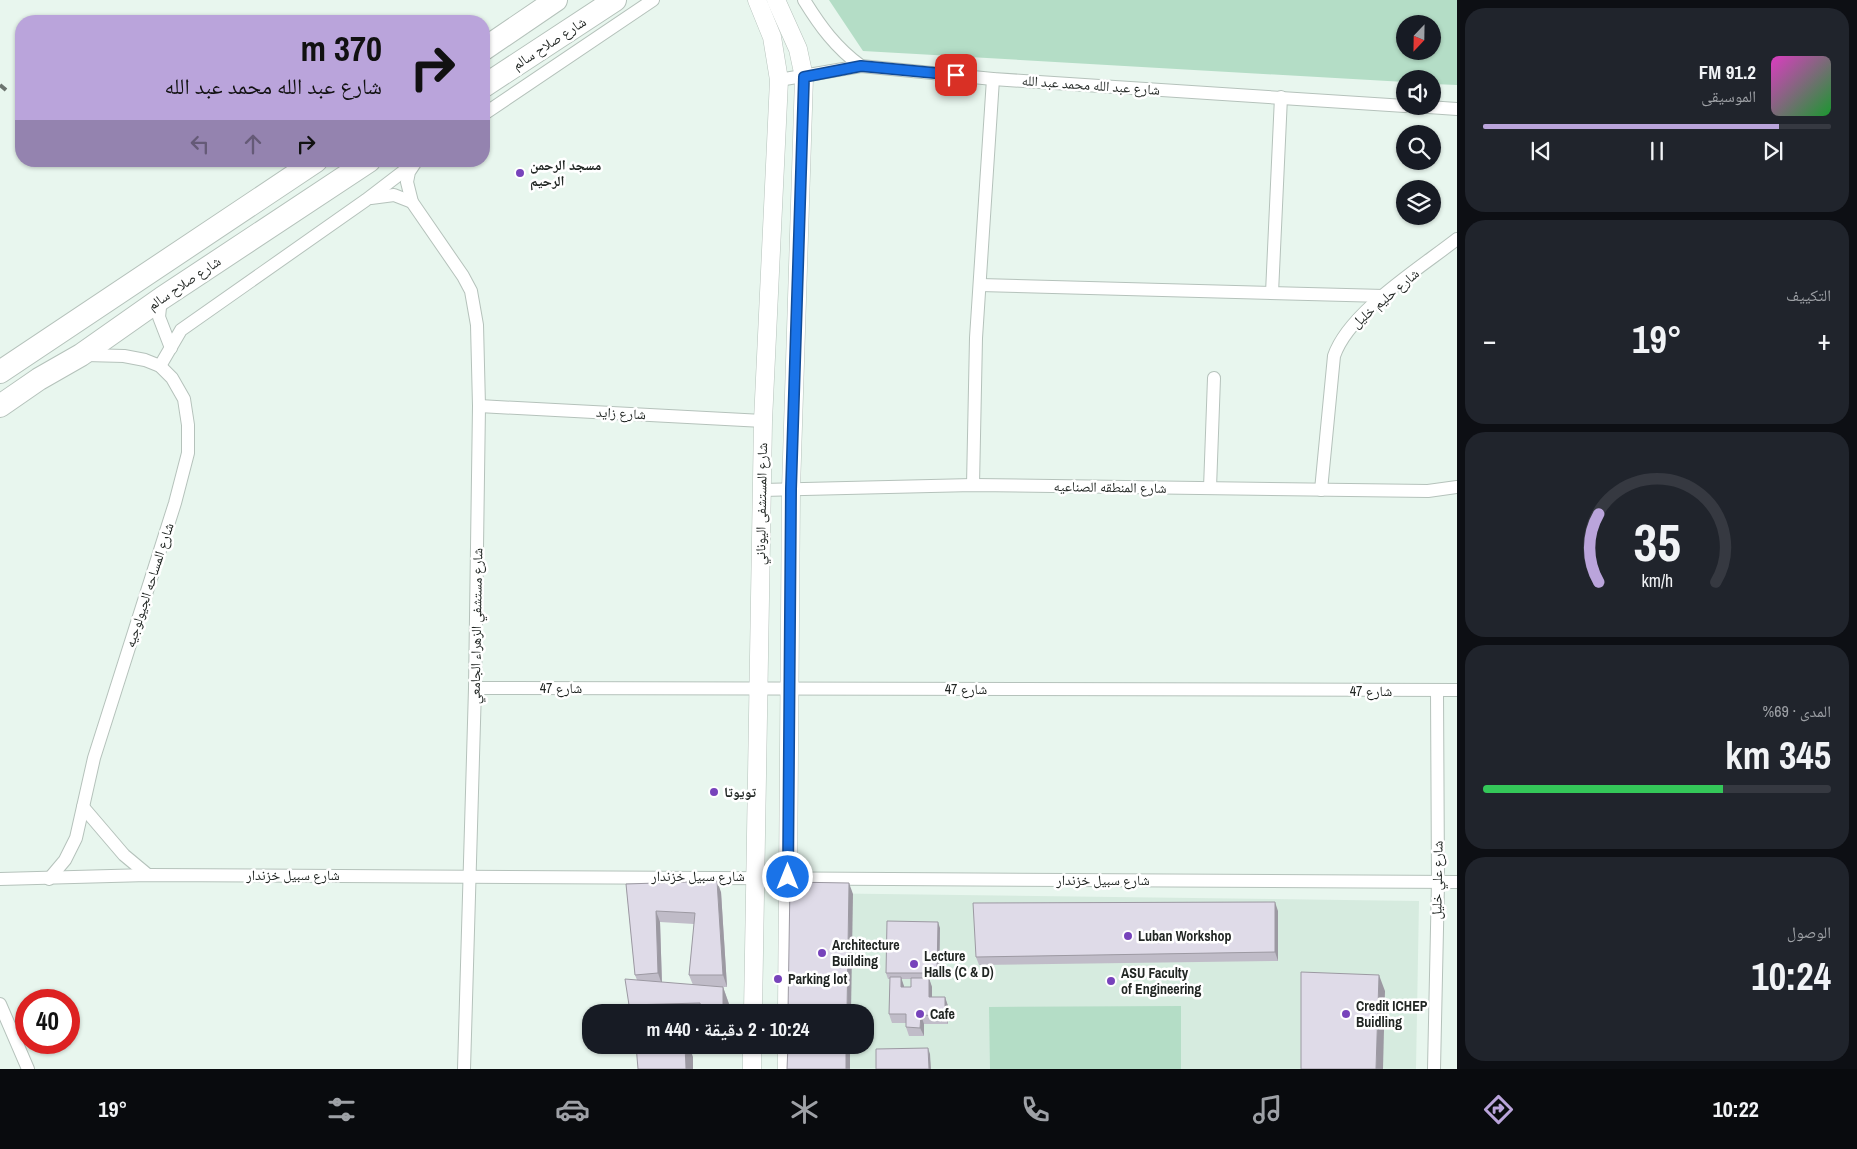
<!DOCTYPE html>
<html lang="ar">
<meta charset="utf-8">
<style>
body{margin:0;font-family:"Archivo Narrow","Noto Naskh Arabic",sans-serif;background:#20242c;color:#f1f3f6;direction:rtl;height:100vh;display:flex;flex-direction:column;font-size:19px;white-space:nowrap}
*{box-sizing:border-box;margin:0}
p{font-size:16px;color:#9ea1a6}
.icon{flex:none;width:28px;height:28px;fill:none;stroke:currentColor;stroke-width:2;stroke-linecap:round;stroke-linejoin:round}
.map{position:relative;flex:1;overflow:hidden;direction:ltr}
.details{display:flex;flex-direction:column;gap:8px;padding:8px;background:#0d0f14;width:400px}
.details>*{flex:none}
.top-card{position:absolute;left:15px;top:15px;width:475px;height:152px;border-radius:20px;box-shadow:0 1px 4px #0004;direction:rtl;background:#baa4db;color:#111;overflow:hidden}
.needle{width:32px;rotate:202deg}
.tools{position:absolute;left:1396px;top:15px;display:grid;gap:10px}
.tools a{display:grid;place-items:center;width:45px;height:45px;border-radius:50%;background:#171b24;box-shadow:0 1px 4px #0004;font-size:25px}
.speed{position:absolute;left:15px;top:989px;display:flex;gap:10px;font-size:25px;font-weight:700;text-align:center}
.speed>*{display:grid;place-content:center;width:65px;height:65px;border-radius:50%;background:#171b24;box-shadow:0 1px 4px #0004;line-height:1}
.speed .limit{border:8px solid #d22;background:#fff;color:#111}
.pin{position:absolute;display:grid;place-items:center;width:42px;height:42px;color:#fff;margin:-21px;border-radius:10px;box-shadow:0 2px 8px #0006}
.me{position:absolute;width:55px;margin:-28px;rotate:0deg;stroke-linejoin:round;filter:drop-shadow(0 0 4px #0008)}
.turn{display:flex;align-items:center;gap:18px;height:105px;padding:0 25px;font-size:22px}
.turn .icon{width:65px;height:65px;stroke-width:2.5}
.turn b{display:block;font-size:35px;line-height:42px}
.lanes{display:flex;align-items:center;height:48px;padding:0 25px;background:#0003;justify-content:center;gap:25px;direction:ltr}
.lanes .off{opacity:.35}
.big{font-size:38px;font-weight:700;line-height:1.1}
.details .tile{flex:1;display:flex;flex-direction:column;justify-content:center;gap:8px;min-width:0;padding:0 18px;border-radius:20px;background:#20242c}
.details .dial{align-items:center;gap:0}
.dial svg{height:130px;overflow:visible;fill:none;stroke:#363941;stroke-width:7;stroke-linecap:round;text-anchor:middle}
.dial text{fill:#f1f3f6;stroke:none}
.song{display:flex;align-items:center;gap:15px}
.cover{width:60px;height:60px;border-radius:8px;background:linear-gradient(135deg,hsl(310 70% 55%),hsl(130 70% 35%))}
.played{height:5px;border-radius:2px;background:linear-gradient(90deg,#baa4db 85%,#363941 85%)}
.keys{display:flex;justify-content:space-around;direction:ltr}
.heat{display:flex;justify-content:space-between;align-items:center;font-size:28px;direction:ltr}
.charge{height:8px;border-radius:4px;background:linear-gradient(90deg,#34c759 69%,#363941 0)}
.trip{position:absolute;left:582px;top:1004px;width:292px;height:50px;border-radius:20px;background:#171b24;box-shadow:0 1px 4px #0004;font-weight:700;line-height:50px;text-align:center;direction:rtl}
.menu{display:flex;height:80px;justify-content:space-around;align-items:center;background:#090b0e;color:#9ea1a6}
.menu .icon{width:35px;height:35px}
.menu .on{color:#baa4db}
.menu b{font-size:22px;color:#f1f3f6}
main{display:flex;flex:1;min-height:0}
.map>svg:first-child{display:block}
.built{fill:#d6ebdf}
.green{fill:#b4ddc6;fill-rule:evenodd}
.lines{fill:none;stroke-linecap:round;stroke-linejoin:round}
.street-casing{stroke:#b5c2bb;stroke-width:14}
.secondary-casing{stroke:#b5c2bb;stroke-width:19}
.highway-casing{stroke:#b5c2bb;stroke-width:24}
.street{stroke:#fff;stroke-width:12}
.secondary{stroke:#fff;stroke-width:18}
.highway{stroke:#fff;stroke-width:22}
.rail{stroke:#6c746f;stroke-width:4;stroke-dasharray:10 5;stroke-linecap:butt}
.wall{fill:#c0bcc8;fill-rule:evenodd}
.shaded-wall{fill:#9c99a2}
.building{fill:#dfdbe8;stroke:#9c99a2}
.route-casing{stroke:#114b97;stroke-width:12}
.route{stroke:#1a73e8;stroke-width:9}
.poi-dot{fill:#7743bb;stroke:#fff;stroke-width:2}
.labels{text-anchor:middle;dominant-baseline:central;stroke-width:5;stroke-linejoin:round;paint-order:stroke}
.street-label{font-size:14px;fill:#212623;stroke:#fff}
.poi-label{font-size:14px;font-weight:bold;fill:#212623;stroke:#fff;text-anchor:start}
</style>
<main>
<section class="details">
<div class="tile">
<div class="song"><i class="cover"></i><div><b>91.2 FM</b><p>الموسيقى</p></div></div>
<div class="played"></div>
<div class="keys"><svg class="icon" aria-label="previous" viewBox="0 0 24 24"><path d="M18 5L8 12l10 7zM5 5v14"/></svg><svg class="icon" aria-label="pause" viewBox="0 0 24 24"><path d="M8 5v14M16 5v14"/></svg><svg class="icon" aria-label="next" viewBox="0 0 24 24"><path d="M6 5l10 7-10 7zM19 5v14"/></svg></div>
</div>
<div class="tile"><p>التكييف</p>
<div class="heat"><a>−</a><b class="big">19°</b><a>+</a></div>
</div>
<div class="tile dial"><svg viewBox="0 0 100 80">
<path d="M14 69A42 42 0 1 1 86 69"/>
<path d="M14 69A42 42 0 0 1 14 27" stroke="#baa4db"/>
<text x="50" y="56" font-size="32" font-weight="700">35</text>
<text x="50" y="72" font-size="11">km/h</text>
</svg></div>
<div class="tile"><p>المدى · 69%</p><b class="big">345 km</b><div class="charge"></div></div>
<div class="tile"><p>الوصول</p><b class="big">10:24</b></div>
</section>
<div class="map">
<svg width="1457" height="1069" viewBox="0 0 1457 1069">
<rect width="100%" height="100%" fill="#e8f6ee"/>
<polygon class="built" points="804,893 1419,901 1416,1069 804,1069 804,1045 866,1045 866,1012 804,1012"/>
<g class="green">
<path d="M829,0H1457V85L1433,84L1432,79H1405V82L863,51ZM1405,24H1432V51H1405Z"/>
<polygon points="1181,1006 1181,1069 990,1069 989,1007"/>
</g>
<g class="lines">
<g class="street-casing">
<g id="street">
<path d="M804,0C820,26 836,48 861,66"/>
<polyline points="779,80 861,66 993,79 1405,106"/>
<polyline points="1414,106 1457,109"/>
<polyline points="484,114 653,0"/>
<polyline points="415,163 409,172 407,182 412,202 463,276 471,291 477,325 479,406 475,688 464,1069"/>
<polyline points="371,198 394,195 412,202"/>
<polyline points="980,285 1384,296"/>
<polyline points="1272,293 1281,97"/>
<polyline points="161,298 159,317 171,348"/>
<polyline points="160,366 181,330 366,200 413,164"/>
<polyline points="479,406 763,421"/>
<polyline points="973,485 976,338 993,79"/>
<polyline points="1210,488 1214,378"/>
<polyline points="762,490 973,485 1428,491 1457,487"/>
<path d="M1321,490L1334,356C1349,312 1420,268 1457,239"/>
<polyline points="475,688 1457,690"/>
<polyline points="83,807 124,855 148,875"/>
<polyline points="0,879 148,875 1457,882"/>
<polyline points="49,879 65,860 76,838 94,758 175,503 188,453 188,425 184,399 172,378 160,366 145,360 124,356 86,355"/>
<polyline points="0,1004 28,1069"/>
<polyline points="1434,1069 1438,882 1437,691"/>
</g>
</g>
<g class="secondary-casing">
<g id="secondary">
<polyline points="776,0 798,49 804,77 791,489 787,1012"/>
<polyline points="753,1012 763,421 779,80 772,37 757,0"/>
<polyline points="752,1069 752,1045"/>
<polyline points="787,1069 787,1045"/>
</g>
</g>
<g class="highway-casing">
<g id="highway">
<polyline points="484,49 556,0"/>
<polyline points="484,86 615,0"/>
<polyline points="0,372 316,161"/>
<polyline points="0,406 39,379 81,355 162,298 369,161"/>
</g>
</g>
<use href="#street" class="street"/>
<use href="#secondary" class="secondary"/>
<use href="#highway" class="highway"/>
<polyline class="rail" points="0,85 6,90"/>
</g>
<g class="wall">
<path d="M626,884L721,892L727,987H712H723L729,1004V1012H632L629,1005L637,980L635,975ZM660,922L694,924L689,975L693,985L662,983Z"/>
<polygon points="1278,911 1278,961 979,965 976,957"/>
<path d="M940,928L939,979H929L932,987V997H945L948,1006V1024H924V1036H909L906,1027V1023H892L889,1014L890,979H888L886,973ZM901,979H911V987H904Z"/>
<polygon points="710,1045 729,1045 730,1051 713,1052"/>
</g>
<g class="shaded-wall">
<polygon points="717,881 721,892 727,987 723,975"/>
<polygon points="849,883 853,894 851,1012 847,1012"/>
<polygon points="1275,902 1278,911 1278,961 1275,952"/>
<polygon points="656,911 660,922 662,985 658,973"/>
<polygon points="938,922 940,928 939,979 937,973"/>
<polygon points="1379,975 1385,991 1383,1069 1376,1069"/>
<polygon points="901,977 904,986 904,995 901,987"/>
<polygon points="929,978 932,987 932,1006 929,997"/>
<polygon points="723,987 729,1004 729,1012 723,1012"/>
<polygon points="945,997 948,1006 948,1024 945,1016"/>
<polygon points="921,1015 924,1024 924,1036 920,1028"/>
<polygon points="685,1045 689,1045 693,1057 693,1069 686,1069"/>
<rect x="846" y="1045" width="4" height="24"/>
<polygon points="928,1048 930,1054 931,1069 929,1069"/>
</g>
<g class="building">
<polygon points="717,881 723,975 689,975 695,913 656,911 658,973 635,975 626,884"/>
<polygon points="790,882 849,883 847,1012 788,1012"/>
<polygon points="1275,902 1275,952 976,957 973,903"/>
<polygon points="887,921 938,922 937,973 886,973"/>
<polygon points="1301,972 1379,975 1376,1069 1301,1069"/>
<polygon points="890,977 901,977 901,987 911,987 911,978 929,978 929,997 945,997 945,1016 921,1015 920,1028 906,1027 906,1014 889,1014"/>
<polygon points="625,979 723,987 723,1012 702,1012 700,1003 629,1005"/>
<polygon points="636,1045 685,1045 686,1069 638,1069"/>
<polygon points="788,1045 846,1045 846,1069 787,1069"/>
<polygon points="928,1048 929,1069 876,1069 876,1049"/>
</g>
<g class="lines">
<g class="route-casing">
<polyline id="route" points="788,877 791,489 804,77 861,66 956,75"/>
</g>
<use href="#route" class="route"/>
</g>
<g class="poi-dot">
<circle cx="520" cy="173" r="5"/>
<circle cx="714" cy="792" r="5"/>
<circle cx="1128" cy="936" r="5"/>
<circle cx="822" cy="953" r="5"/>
<circle cx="914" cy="964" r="5"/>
<circle cx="778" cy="979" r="5"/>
<circle cx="1111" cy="981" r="5"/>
<circle cx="920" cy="1014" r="5"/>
<circle cx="1346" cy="1014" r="5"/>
</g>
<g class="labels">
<g class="street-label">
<text transform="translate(549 43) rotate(-33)">شارع صلاح سالم</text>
<text transform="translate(1091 85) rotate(4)">شارع عبد الله محمد عبد الله</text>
<text transform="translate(184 283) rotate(-34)">شارع صلاح سالم</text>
<text transform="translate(1385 298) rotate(-40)">شارع حليم خليل</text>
<text transform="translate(621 413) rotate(3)">شارع زايد</text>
<text transform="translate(1110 487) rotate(1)">شارع المنطقه الصناعيه</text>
<text transform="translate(761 504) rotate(-89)">شارع المستشفى اليوناني</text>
<text transform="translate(149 585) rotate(-72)">شارع المساحه الجيولوجيه</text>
<text transform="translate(476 626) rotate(-89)">شارع مستشفي الزهراء الجامعي</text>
<text x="561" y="688">شارع 47</text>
<text x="966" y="689">شارع 47</text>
<text x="1371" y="691">شارع 47</text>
<text x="293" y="875">شارع سبيل خزندار</text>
<text x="698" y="876">شارع سبيل خزندار</text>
<text x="1103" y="880">شارع سبيل خزندار</text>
<text transform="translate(1437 880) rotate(-89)">شارع علي خليل</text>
</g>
<g class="poi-label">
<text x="530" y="165">مسجد الرحمن<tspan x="530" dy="16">الرحيم</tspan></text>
<text x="724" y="792">تويوتا</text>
<text x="1138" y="936">Luban Workshop</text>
<text x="832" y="945">Architecture<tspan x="832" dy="16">Building</tspan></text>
<text x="924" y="956">Lecture<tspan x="924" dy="16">Halls (C &amp; D)</tspan></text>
<text x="1121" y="973">ASU Faculty<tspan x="1121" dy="16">of Engineering</tspan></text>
<text x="788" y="979">Parking lot</text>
<text x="1356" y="1006">Credit ICHEP<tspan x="1356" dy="16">Buidling</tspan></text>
<text x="930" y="1014">Cafe</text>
</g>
</g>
</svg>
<div class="tools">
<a><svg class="needle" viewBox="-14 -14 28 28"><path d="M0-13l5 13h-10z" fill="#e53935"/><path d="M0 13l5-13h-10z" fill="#9ea1a6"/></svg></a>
<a><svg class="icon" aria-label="sound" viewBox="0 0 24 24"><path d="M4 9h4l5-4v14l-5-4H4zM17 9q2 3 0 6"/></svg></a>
<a><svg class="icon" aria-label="search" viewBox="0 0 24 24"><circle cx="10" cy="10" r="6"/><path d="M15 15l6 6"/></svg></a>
<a><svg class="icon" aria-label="layers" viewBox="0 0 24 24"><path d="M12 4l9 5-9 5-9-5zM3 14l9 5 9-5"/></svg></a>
</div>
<div class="speed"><div class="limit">40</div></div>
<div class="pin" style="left:956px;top:75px;background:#d93025"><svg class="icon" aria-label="arrive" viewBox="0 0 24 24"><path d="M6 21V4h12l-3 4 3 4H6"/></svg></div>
<svg class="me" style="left:788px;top:877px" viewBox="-20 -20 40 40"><circle r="17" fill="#1a73e8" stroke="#fff" stroke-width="3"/><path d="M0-11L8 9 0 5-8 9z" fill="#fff"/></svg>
<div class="trip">10:24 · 2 دقيقة · 440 m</div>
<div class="top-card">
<div class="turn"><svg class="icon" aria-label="right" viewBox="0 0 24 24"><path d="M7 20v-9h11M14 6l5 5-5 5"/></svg><div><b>370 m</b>شارع عبد الله محمد عبد الله</div></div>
<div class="lanes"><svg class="icon off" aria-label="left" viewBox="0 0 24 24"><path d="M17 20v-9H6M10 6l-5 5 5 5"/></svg><svg class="icon off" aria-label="ahead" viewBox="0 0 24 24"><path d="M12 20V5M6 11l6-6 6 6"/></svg><svg class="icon" aria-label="right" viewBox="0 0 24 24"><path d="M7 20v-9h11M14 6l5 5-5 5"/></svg></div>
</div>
</div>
</main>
<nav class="menu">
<b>10:22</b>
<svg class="icon on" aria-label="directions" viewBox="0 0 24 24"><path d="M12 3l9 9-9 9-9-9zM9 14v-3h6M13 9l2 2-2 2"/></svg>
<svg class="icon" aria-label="music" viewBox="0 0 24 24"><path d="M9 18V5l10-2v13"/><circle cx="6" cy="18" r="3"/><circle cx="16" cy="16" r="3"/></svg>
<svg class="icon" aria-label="phone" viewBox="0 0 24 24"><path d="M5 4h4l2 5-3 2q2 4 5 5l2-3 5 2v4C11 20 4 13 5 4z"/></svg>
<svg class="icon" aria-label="climate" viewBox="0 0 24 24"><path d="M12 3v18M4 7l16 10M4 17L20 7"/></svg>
<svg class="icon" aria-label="car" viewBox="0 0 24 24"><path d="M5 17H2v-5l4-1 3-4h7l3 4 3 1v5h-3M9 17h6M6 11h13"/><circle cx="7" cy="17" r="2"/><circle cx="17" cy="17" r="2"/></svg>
<svg class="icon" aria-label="filters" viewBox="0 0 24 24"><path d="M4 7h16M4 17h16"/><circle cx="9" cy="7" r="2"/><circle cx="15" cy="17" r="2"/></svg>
<b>19°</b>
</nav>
